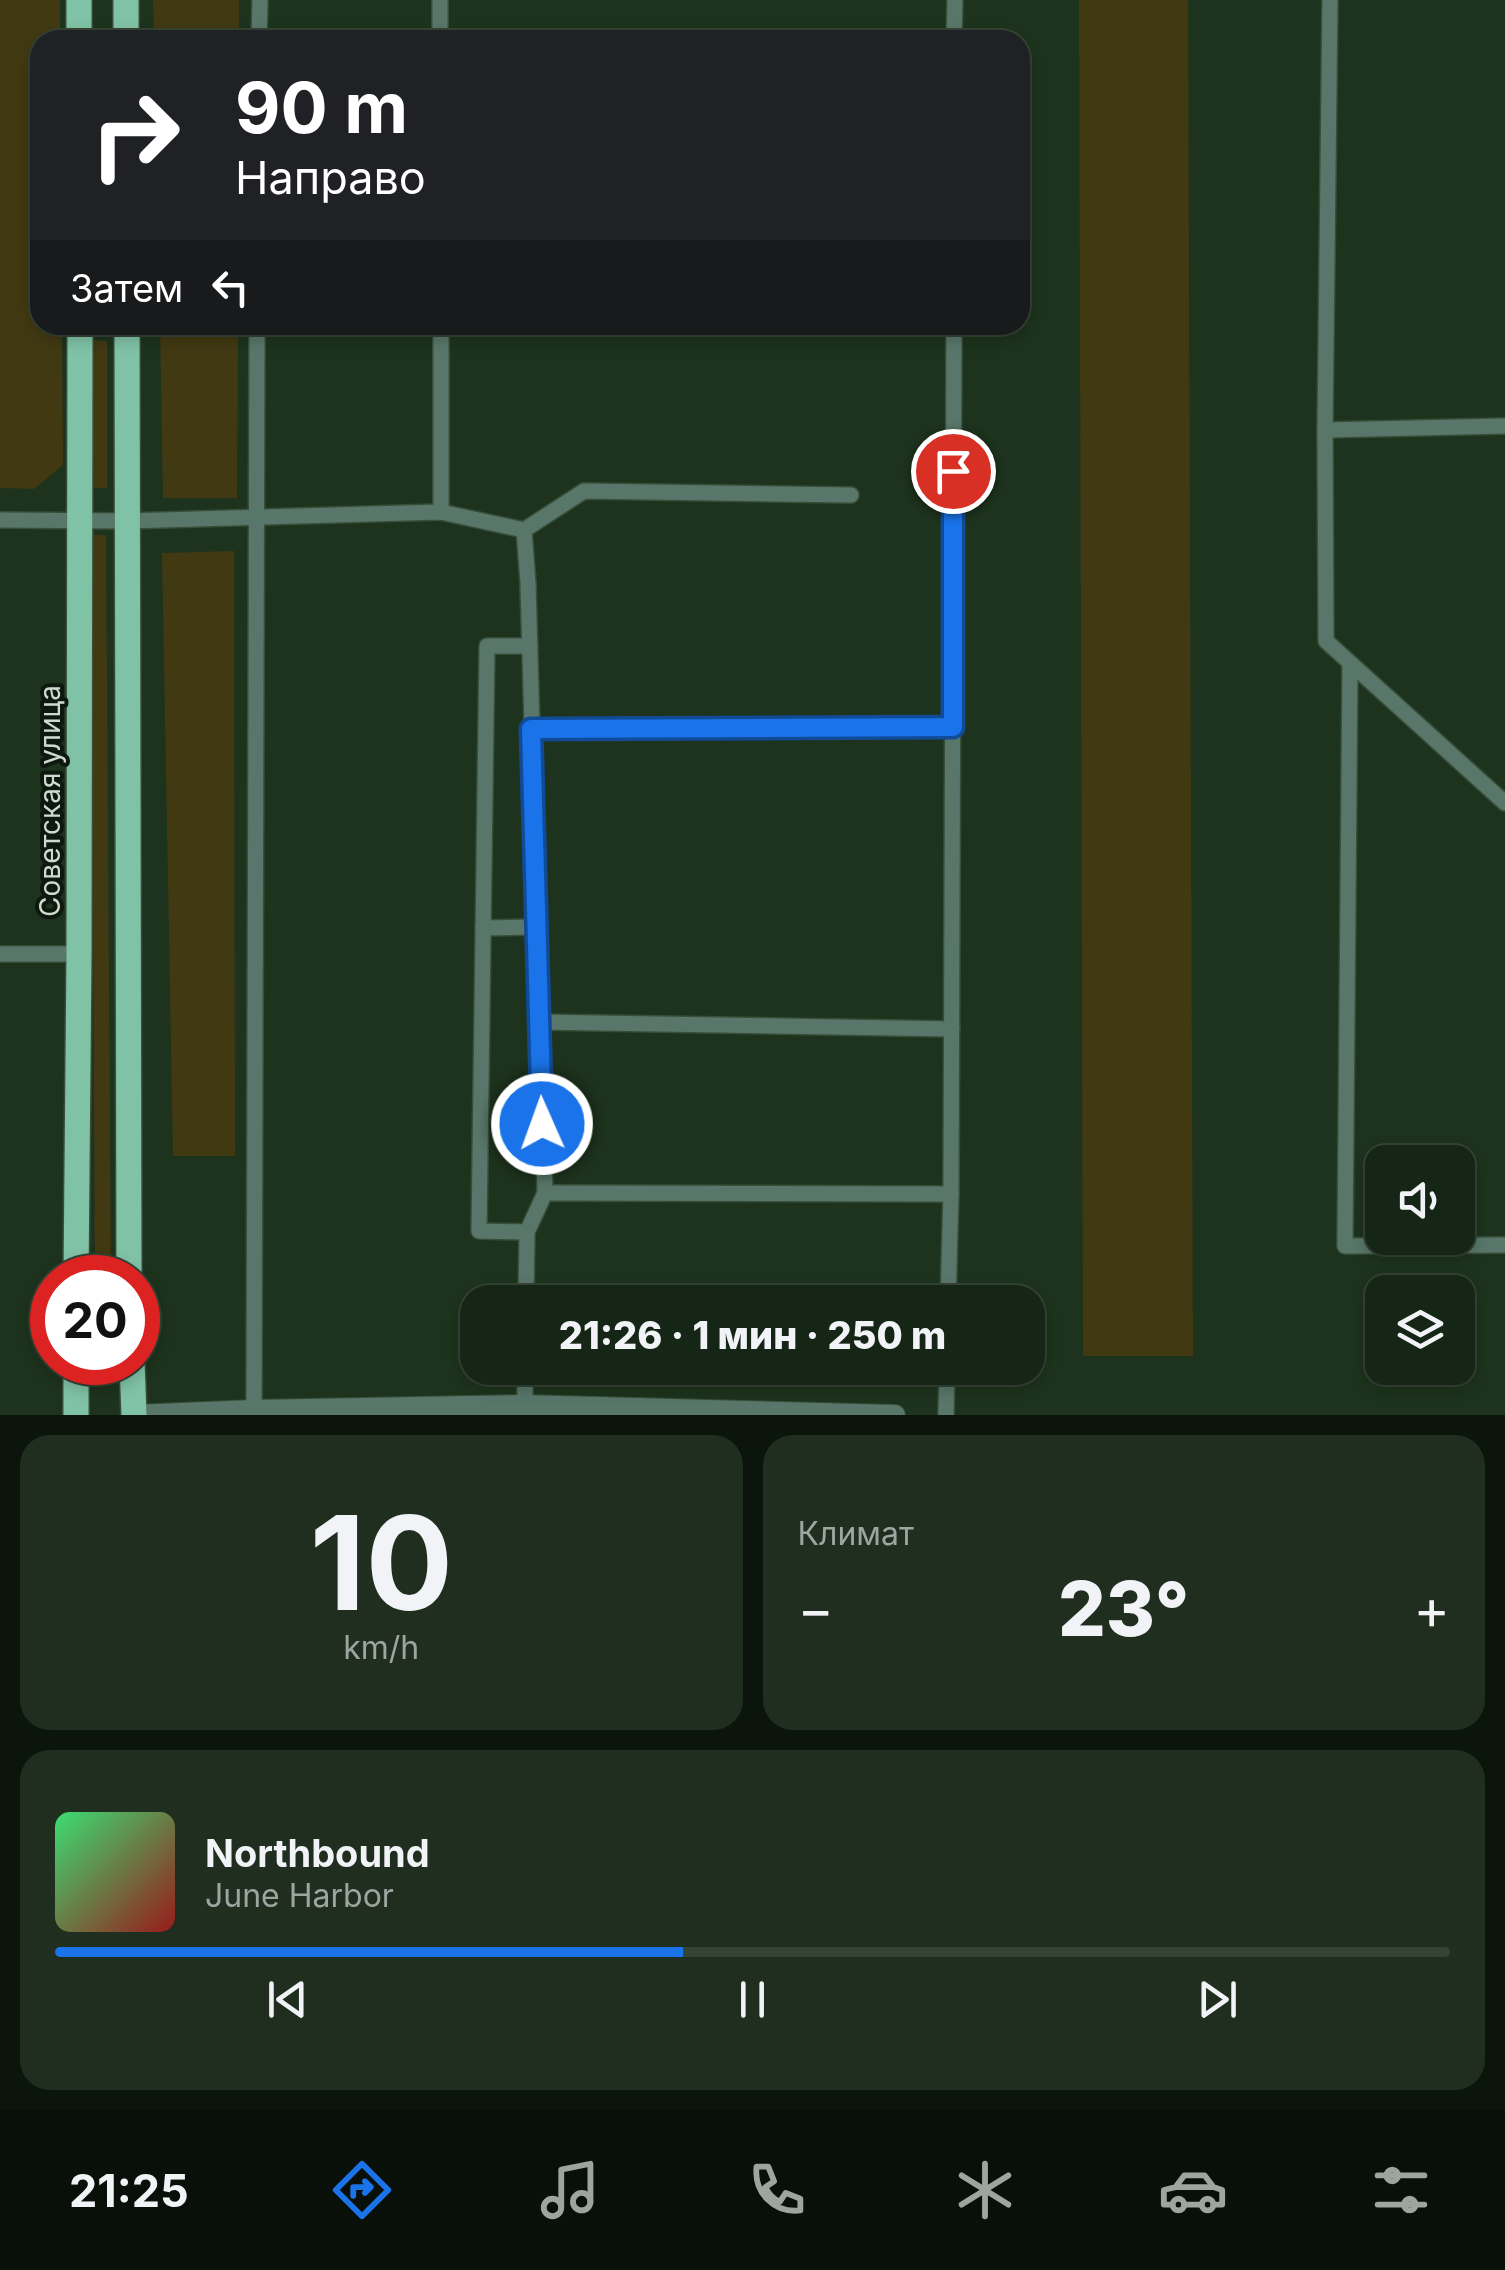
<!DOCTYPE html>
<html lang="ru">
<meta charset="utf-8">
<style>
body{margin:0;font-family:Inter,sans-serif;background:#1f2e1f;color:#f1f3f6;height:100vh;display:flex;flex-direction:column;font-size:38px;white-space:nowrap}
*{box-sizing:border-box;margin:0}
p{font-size:32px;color:#9ea5a1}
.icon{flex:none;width:55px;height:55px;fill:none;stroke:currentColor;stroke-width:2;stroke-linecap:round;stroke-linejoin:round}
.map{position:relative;height:1415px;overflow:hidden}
.side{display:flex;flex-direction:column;gap:20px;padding:20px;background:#0c150c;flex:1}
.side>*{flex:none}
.guide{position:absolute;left:30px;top:30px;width:1000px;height:305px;border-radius:30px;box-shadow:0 5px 15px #0003,0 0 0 2px #354335;background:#202124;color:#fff;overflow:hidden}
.fabs{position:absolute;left:1365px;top:1145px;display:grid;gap:20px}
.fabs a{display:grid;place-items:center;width:110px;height:110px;border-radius:20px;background:#162616;box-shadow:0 5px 15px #0003,0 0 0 2px #354335;font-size:50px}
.speed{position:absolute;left:30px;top:1255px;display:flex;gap:20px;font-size:50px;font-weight:700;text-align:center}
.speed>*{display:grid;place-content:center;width:130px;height:130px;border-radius:50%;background:#162616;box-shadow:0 5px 15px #0003,0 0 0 2px #354335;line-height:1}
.speed .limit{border:15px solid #d22;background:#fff;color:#111}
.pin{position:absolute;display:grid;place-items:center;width:85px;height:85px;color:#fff;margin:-42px;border:5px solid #fff;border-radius:50%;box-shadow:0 2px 10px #0007}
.me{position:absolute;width:110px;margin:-55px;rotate:358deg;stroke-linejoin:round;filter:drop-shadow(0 0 8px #0008)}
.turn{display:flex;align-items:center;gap:35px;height:210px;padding:0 40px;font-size:45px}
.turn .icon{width:130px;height:130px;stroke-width:2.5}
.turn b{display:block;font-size:70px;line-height:85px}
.then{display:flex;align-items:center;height:95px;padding:0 40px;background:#0003;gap:20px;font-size:38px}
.big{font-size:75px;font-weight:800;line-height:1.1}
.side .card{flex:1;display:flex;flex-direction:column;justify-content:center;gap:15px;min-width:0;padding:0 35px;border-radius:30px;background:#1f2e1f}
.side .dial{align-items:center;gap:0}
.dial b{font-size:130px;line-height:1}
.song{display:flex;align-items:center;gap:30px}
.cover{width:120px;height:120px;border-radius:15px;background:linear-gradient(135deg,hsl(140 70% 55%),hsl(0 70% 35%))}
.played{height:10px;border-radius:5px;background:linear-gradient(90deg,#1a73e8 45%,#354335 45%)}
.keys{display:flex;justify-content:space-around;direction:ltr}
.heat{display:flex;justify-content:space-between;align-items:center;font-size:55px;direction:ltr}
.side .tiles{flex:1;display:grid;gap:20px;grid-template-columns:1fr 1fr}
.card:last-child{grid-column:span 2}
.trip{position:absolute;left:460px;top:1285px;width:585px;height:100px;border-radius:30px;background:#162616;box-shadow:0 5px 15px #0003,0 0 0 2px #354335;font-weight:800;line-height:100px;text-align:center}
.menu{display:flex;height:160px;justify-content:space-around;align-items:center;background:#090f09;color:#9ea5a1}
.menu .icon{width:70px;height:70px}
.menu .on{color:#1a73e8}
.menu b{font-size:45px;color:#f1f3f6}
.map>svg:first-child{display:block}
.green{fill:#403912}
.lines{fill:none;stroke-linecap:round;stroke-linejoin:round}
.service-casing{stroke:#394e39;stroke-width:18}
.minor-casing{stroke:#394e39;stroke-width:22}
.primary-casing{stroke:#394e39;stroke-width:28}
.service{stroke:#58776a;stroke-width:15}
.minor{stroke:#58776a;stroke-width:20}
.primary{stroke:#80c2a6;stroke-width:25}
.route-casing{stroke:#114b97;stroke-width:25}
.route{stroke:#1a73e8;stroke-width:18}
.labels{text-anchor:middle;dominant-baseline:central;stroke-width:8;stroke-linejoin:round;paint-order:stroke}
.street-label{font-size:28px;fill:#cddbcc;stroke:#0e180e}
</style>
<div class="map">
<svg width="1505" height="1415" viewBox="0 0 1505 1415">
<rect width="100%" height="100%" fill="#1d331d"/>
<g class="green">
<polygon points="0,0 60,0 60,40 40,40 40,325 62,325 63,465 34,489 0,488"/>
<polygon points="153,0 239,0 239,40 154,40"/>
<polygon points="1079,0 1188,0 1193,1356 1083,1356"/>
<polygon points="160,325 238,325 237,498 163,498"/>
<polygon points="92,340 107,341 107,488 92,488"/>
<polygon points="91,535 106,535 111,1278 95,1277"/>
<polygon points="234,551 235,1156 173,1156 162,553"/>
</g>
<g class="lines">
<g class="service-casing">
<g id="service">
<polyline points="440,0 440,40"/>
<polyline points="1330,0 1325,430 1505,426"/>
<polyline points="259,40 260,0"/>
<polyline points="954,40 955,0"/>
<polyline points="441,325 441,512"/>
<polyline points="1325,430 1326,641 1505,803"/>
<polyline points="0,520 127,521 441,512 524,530 528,583 545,1193 527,1232 526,1302"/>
<polyline points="524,530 584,491 851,495"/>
<polyline points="1350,664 1345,1246 1505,1245"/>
<polyline points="531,729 953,727"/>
<polyline points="483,928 536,927"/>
<polyline points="0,954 79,954"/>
<polyline points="539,1022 952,1029"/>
<polyline points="545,1193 951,1194 954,325"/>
<polyline points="527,1232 479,1231 487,646 530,646"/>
<polyline points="948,1302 951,1194"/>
<polyline points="525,1405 525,1368"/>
<polyline points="254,1415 257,325"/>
<polyline points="946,1415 947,1368"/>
</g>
</g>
<g class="minor-casing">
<polyline id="minor" points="134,1415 254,1410 525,1405 895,1415"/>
</g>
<g class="primary-casing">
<g id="primary">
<polyline points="79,0 79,40"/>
<polyline points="126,0 126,40"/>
<polyline points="127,325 129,1278"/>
<polyline points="76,1278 79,954 80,325"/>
<polyline points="76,1362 76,1415"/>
<polyline points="132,1362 134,1415"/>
</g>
</g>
<use href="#service" class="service"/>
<use href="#minor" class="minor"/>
<use href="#primary" class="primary"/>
</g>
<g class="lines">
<g class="route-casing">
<polyline id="route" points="542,1124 531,729 953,727 953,471"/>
</g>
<use href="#route" class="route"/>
</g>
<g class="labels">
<g class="street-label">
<text transform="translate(50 801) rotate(-90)">Советская улица</text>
</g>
</g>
</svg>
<div class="fabs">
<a><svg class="icon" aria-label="sound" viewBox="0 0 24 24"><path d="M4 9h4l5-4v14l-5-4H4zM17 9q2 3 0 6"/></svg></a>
<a><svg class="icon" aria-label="layers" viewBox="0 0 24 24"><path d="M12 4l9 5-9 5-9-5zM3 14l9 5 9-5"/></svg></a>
</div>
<div class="speed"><div class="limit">20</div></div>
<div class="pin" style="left:953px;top:471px;background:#d93025"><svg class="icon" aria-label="arrive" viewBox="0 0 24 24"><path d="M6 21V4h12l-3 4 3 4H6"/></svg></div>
<svg class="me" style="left:542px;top:1124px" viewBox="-20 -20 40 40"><circle r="17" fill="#1a73e8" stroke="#fff" stroke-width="3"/><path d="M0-11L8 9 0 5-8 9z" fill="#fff"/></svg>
<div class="trip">21:26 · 1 мин · 250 m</div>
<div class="guide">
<div class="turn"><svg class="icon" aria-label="right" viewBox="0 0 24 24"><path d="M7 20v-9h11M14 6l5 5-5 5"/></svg><div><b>90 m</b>Направо</div></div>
<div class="then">Затем<svg class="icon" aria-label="left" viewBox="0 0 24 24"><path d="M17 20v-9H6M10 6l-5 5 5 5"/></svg></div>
</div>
</div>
<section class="side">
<div class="tiles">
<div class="card dial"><b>10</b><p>km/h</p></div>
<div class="card"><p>Климат</p>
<div class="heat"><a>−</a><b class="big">23°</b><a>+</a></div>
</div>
<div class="card">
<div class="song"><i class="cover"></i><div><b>Northbound</b><p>June Harbor</p></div></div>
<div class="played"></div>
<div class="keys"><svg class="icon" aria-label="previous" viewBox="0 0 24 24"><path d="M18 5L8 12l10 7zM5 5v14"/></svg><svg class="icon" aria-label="pause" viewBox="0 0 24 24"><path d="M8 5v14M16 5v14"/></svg><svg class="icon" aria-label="next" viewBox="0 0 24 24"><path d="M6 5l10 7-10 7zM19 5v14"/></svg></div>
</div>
</div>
</section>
<nav class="menu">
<b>21:25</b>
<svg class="icon on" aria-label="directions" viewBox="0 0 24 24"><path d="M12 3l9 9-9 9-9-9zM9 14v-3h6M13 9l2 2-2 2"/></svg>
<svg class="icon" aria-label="music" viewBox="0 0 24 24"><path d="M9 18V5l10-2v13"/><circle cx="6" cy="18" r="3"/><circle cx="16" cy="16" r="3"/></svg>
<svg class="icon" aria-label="phone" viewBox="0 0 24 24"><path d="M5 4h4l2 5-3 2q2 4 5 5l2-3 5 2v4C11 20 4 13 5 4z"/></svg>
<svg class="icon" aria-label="climate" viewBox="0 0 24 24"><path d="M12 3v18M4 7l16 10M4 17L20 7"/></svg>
<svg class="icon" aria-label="car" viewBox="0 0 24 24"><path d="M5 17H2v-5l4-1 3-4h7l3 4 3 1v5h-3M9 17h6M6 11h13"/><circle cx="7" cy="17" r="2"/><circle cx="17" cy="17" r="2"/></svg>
<svg class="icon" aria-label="filters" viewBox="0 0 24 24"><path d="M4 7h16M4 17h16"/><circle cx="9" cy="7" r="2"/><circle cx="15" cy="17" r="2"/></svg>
</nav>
